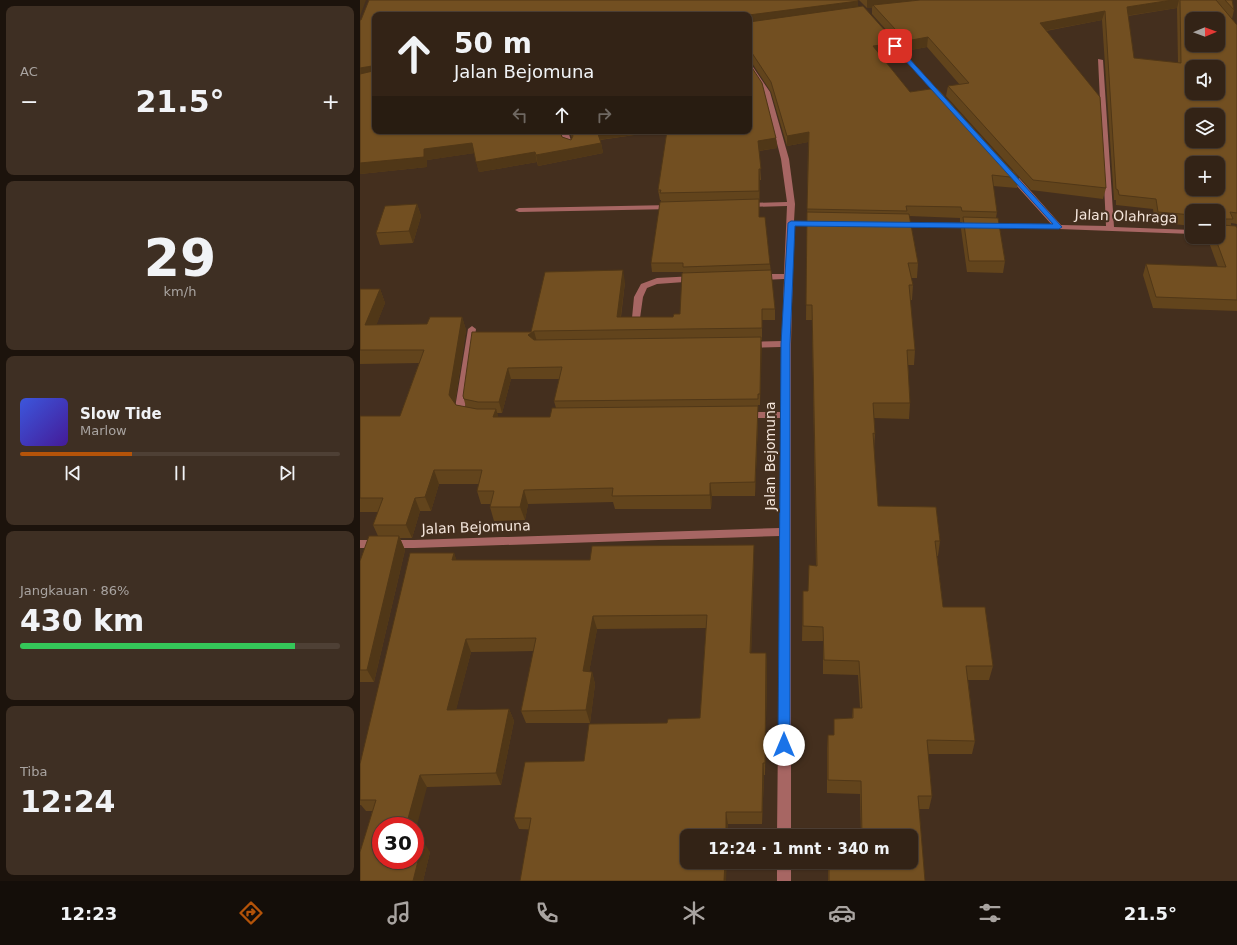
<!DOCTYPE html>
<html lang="id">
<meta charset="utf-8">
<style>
body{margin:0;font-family:"DejaVu Sans",sans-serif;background:#3e2f23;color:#f1f3f6;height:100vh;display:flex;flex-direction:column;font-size:15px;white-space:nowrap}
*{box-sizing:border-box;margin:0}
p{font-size:13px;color:#a9a4a1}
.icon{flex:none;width:22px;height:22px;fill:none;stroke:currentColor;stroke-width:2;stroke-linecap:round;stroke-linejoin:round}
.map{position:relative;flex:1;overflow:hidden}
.sheet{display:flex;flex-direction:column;gap:6px;padding:6px;background:#1c130c;width:360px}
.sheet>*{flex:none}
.guide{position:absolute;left:12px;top:12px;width:380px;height:122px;border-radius:8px;box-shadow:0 1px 3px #0004,0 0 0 1px #4e4035;background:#332316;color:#f1f3f6;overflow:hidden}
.needle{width:26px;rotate:89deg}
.tools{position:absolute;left:825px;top:12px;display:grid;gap:8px}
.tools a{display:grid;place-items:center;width:40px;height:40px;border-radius:8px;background:#332316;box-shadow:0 1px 3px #0004,0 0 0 1px #4e4035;font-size:20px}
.speed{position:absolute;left:12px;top:817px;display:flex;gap:8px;font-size:20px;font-weight:700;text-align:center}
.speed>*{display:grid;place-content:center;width:52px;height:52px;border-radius:50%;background:#332316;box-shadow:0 1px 3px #0004,0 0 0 1px #4e4035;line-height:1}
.speed .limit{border:6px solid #d22;background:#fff;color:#111}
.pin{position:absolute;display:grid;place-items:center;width:34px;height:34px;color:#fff;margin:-17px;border-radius:8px;box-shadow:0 2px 6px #0006}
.me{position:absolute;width:44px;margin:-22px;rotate:0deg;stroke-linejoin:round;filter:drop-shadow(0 0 3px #0008)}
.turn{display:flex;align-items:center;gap:14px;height:84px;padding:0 16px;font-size:18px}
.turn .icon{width:52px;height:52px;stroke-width:2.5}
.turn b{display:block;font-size:28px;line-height:34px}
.lanes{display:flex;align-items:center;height:38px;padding:0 16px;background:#0003;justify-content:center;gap:20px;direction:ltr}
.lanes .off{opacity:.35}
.big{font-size:30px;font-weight:800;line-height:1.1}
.sheet .tile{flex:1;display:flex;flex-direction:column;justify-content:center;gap:6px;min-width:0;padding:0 14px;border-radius:8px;background:#3e2f23}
.sheet .dial{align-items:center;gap:0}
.dial b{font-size:52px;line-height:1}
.song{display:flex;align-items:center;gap:12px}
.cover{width:48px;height:48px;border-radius:6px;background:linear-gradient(135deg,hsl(230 70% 55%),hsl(260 70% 35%))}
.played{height:4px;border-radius:2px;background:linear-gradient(90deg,#b45309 35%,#4e4035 35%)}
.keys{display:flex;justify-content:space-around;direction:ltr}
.heat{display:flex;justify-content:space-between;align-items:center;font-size:22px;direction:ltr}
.charge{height:6px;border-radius:3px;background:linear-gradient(90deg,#34c759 86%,#4e4035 0)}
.trip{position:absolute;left:320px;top:829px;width:238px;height:40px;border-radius:8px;background:#332316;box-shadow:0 1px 3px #0004,0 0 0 1px #4e4035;font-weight:800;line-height:40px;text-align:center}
.tabs{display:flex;height:64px;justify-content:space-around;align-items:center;background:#140e09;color:#a9a4a1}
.tabs .icon{width:28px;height:28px}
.tabs .on{color:#b45309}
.tabs b{font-size:18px;color:#f1f3f6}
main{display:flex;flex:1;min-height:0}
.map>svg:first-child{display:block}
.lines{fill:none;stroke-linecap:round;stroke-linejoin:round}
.minor{fill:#a76663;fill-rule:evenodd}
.wall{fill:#62441c;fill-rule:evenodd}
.shaded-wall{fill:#503717}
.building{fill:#724f21;stroke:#503717;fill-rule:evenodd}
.route{fill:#1a73e8;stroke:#114b97}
.labels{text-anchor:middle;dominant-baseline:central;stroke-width:4;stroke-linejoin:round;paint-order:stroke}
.street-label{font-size:14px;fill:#f5e6dc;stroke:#442f1e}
</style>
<main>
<section class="sheet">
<div class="tile"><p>AC</p>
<div class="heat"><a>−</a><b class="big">21.5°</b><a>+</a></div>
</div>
<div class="tile dial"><b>29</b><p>km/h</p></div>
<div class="tile">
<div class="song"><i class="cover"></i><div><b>Slow Tide</b><p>Marlow</p></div></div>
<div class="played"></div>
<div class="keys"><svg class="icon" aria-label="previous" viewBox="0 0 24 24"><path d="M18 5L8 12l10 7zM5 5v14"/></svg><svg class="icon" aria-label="pause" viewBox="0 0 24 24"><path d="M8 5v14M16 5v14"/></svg><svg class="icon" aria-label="next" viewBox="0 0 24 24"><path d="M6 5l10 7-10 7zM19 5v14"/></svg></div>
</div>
<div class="tile"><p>Jangkauan · 86%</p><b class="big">430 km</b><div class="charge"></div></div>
<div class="tile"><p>Tiba</p><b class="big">12:24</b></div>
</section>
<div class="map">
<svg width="877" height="881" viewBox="0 0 877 881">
<rect width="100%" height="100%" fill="#442f1e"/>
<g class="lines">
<g class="minor">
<polygon points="525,36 529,36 584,97 584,99 580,99 525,38"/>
<polygon points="738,59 743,60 754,227 832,230 832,234 699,229 534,227 533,225 537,223 692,225 647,175 647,171 653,171 701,225 746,226"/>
<polygon points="389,63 391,64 410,92 429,159 435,204 434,221 459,222 463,224 459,226 434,225 431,344 431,836 417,836 420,536 54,548 0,548 0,540 54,540 420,528 421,418 385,418 380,415 385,412 421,412 421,347 388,348 383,345 388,342 422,341 424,279 399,280 395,277 399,274 424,274 427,206 387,207 383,205 387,203 427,202 421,159 404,92 389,70"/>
<polygon points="200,131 208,131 213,147 212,149 205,147"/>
<polygon points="311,205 315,207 314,209 159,212 155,210 159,208"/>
<polygon points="335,276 338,277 338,281 297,284 287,288 283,297 280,318 279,320 273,320 272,318 274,297 281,284 297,278"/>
<polygon points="112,326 116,329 105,408 110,415 105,418 102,417 95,408 108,329"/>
<rect x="417" y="862" width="14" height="19"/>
</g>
</g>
<g class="wall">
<polygon points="9,0 498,0 498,7 503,6 536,43 535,52 520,55 550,92 577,88 659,178 657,188 633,186 637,212 636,218 638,218 645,261 643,273 607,272 601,229 602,222 600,222 600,218 549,216 558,263 557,278 551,278 553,285 552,300 550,300 555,350 554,365 548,365 550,403 549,419 514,418 515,434 514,449 518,506 576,507 580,541 578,556 577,556 583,607 625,607 633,666 629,680 608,680 615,741 612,754 568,754 572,796 569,809 559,809 565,881 468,881 468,862 551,862 551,836 501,836 500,794 467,793 467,748 468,735 474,735 474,719 492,718 493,708 500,708 498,675 463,674 463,641 442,641 443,591 448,591 449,565 456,566 452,320 446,320 448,142 427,146 411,92 392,63 389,62 389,15 15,15 15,131 200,131 202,137 211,140 212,138 210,131 302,131 240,140 241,143 243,153 178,166 177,162 119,172 114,153 67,160 67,167 0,174 0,20 1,20"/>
<path d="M499,0H872L874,10L872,19L877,25V224L871,223V226L877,228V311L793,308L783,275L786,264L858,267L847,237H858V211H832V226L795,222L793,209L756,205V200H754L742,20L686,31L746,188L743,199L671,190L586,96L588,86L600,85L567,47L545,51L512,14V8H507ZM817,8L818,63L774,58L768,16Z"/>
<path d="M416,138L417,148L399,151L401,180H400L399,217L410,264L415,309V320H402V340H401L400,405H398V420L395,496H352L351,509H255L253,502L168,504L165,520L134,521L130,507L131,504H121L117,491L119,484H79L71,511H60L52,538H40L45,550L14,682H0V561L18,536L13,525L18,512H0V416H40L59,363L0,364V289H20L25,303L16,325L67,324L102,317L106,330L95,403L96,405L106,407L103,396L171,332L265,282L261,317H313L320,314L323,272H292L291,263L301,201V200H300L298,190ZM151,379H200L194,401L196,408L190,417H138L137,413H142Z"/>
<polygon points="57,204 61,216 53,243 20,245 16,233"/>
<polygon points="394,545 394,558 391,653 406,653 407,666 405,775 404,775 402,824 368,824 367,836 327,836 159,829 154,818 224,761 307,723 340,718 346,628 237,629 229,672 232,672 235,684 230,723 166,723 161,711 174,651 111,652 96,709 149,709 154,721 141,785 67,787 21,826 70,852 63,881 0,881 12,811 6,811 1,805 0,805 0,764 94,553 96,560 230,560"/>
</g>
<g class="shaded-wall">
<polygon points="0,0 6,0 0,16"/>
<polygon points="507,0 586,0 513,5 512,8 507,8"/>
<polygon points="812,0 819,0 817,8 765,16 767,7"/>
<polygon points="498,1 498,10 389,24 389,15"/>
<polygon points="745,11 742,20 678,32 680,23"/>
<polygon points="568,37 567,47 545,51 546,41"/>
<polygon points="536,43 535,52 512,56 513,46"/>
<polygon points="12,66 15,76 0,78 0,68"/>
<polygon points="236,131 302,131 238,140"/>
<polygon points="449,132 448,142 427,146 427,136"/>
<polygon points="416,138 417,148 398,151 398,141"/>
<polygon points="112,143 115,153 67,160 67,167 0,174 0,163 64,149"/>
<polygon points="241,143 243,153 178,166 176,155"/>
<polygon points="175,152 177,162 119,172 116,162"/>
<polygon points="399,169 400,180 399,201"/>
<polygon points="57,204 61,216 53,243 49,231"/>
<polygon points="263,270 265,282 259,329 257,317"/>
<polygon points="20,289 25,303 11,339 5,325"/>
<polygon points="102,317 106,330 94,409 89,395"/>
<polygon points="174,331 177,342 168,335"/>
<polygon points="401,337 402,349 400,405 400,394"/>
<polygon points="148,368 151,379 142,413 139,402"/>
<polygon points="398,406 398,420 395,496 395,482"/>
<polygon points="136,409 140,422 133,417"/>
<polygon points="74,470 79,484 71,511 65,497"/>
<polygon points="350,483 352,496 351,509 350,495"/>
<polygon points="164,490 168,504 165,520 160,507"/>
<polygon points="55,498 60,511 52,538 46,525"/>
<polygon points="39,536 45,550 14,682 7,670"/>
<polygon points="394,545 394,558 391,666 390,653"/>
<polygon points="94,553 99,567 92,560"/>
<polygon points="233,616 237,629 227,684 223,671"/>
<polygon points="106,639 111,652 93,722 87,710"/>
<polygon points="406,653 407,666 405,775 405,763"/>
<polygon points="232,672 235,684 230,723 226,710"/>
<polygon points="149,709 154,721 141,785 136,773"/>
<polygon points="403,763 404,775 402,824 402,812"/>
<polygon points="60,775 67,787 55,833 55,826 46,826"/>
<polygon points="366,812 368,824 367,836 366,836"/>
<polygon points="63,841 70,852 63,881 53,881"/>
<polygon points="365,862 367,862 366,881 364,881"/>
</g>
<g class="building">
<polygon points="9,0 498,0 498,1 389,15 15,15 15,131 200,131 202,137 211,140 213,136 211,131 237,131 241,143 176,155 175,152 116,162 112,143 64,149 64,157 0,163 0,74 13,71 12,66 0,68 0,20 1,20"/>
<path d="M560,0H812L767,7L774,58L821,63L820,0H856L877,25V213L870,212L873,219H861V225L876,226L877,228V300L796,297L786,264L866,267L855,237H858V211H832V215L798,212L796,199L759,195L758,190L756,189L745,11L680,23L740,97L746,188L673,180L588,86L609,83L568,37L546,41L513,5ZM832,19H858V45H832ZM832,67H858V93H832ZM832,115H858V141H832ZM832,163H858V189H832Z"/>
<polygon points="865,0 872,0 874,10"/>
<polygon points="503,6 536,43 513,46 550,92 577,88 659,178 632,175 637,212 602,211 601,207 546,206 547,211 447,209 449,132 427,136 411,82 392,53 389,52 389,22"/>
<polygon points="389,63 402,83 416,138 398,141 401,169 399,169 399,191 300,193 301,190 298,190 307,131 389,131"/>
<polygon points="399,199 399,217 405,217 410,264 323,267 323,263 291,263 300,202"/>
<polygon points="57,204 49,231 16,233 25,206"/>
<polygon points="447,212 549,214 558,263 548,263 553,285 549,285 555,350 547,350 550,403 513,403 515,434 513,433 518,506 576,507 580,541 575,541 583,607 625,607 633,666 606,666 615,741 567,740 572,796 558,796 565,881 469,881 469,862 551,862 551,836 502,836 501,781 468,780 468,735 474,735 474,719 493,718 493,708 502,708 499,661 464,660 463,627 443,626 443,591 448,591 449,565 457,566 452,305 446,305"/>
<polygon points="603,217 638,218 645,261 609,261"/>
<polygon points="263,270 257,317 313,317 314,314 320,314 322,273 411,270 415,309 402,309 402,328 174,331 168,335 174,340 401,337 400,394 398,394 398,399 194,401 202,367 148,368 139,402 118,402 104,399 103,396 112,332 171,332 185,272"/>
<polygon points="0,289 20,289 5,325 67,324 70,317 102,317 89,395 96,405 117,409 136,409 133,417 190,417 192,408 398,406 395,482 350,483 350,495 252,496 253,488 164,490 160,507 130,507 134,491 117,491 122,470 74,470 65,497 55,498 46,525 13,525 23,498 0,498 0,416 40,416 64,350 0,350"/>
<polygon points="9,536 39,536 7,670 0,670 0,561"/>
<polygon points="394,545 390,653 406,653 405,763 403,763 402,812 366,812 366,836 327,836 327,862 365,862 364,881 160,881 171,818 154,818 165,762 224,761 229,724 307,723 308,719 340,718 347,615 233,616 223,671 232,672 226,710 161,711 176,638 106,639 87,710 149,709 136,773 60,775 46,826 21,826 21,860 55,860 55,841 63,841 53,881 0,881 0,852 16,800 0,800 0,764 50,553 94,553 92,560 230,560 232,546"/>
</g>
<polygon class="route" points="533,45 537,45 702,227 699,229 435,226 430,344 430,745 428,749 424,750 420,749 418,745 421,344 428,223 431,221 693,224 533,47"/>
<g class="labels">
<g class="street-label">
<text transform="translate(766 216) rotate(2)">Jalan Olahraga</text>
<text transform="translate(410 456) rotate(-90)">Jalan Bejomuna</text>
<text transform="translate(116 527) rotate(-2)">Jalan Bejomuna</text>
</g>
</g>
</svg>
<div class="tools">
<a><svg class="needle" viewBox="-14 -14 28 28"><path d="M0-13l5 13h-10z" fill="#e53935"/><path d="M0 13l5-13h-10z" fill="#a9a4a1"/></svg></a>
<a><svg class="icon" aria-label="sound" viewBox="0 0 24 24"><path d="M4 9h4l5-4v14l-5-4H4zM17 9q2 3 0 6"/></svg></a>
<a><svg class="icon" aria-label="layers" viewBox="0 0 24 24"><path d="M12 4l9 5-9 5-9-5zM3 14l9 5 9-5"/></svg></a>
<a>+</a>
<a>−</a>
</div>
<div class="speed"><div class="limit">30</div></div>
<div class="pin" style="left:535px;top:46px;background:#d93025"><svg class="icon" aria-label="arrive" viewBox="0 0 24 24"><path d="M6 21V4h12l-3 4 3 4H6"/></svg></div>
<svg class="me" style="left:424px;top:745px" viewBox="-20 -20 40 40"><circle r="19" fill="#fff"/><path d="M0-13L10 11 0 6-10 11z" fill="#1a73e8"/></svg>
<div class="trip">12:24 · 1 mnt · 340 m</div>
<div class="guide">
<div class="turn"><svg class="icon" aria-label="ahead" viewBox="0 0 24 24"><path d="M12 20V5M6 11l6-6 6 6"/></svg><div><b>50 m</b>Jalan Bejomuna</div></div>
<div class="lanes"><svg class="icon off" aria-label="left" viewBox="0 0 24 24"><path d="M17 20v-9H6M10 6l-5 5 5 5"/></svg><svg class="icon" aria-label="ahead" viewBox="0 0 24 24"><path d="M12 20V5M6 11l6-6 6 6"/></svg><svg class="icon off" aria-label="right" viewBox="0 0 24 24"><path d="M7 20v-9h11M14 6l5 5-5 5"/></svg></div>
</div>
</div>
</main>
<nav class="tabs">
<b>12:23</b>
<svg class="icon on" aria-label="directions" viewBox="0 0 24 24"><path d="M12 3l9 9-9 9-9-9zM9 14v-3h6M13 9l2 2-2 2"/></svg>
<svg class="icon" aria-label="music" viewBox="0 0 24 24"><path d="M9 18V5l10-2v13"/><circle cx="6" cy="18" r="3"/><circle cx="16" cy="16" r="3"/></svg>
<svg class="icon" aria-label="phone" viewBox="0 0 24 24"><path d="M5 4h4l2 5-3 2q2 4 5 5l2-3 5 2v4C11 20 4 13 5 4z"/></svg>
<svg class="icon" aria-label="climate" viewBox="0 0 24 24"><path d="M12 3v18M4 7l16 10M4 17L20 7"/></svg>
<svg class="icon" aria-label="car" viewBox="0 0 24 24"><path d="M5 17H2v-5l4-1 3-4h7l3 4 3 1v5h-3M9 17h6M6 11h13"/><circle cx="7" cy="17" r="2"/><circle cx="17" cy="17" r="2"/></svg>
<svg class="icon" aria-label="filters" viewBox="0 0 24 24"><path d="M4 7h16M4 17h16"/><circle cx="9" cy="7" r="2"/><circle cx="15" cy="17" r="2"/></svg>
<b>21.5°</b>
</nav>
